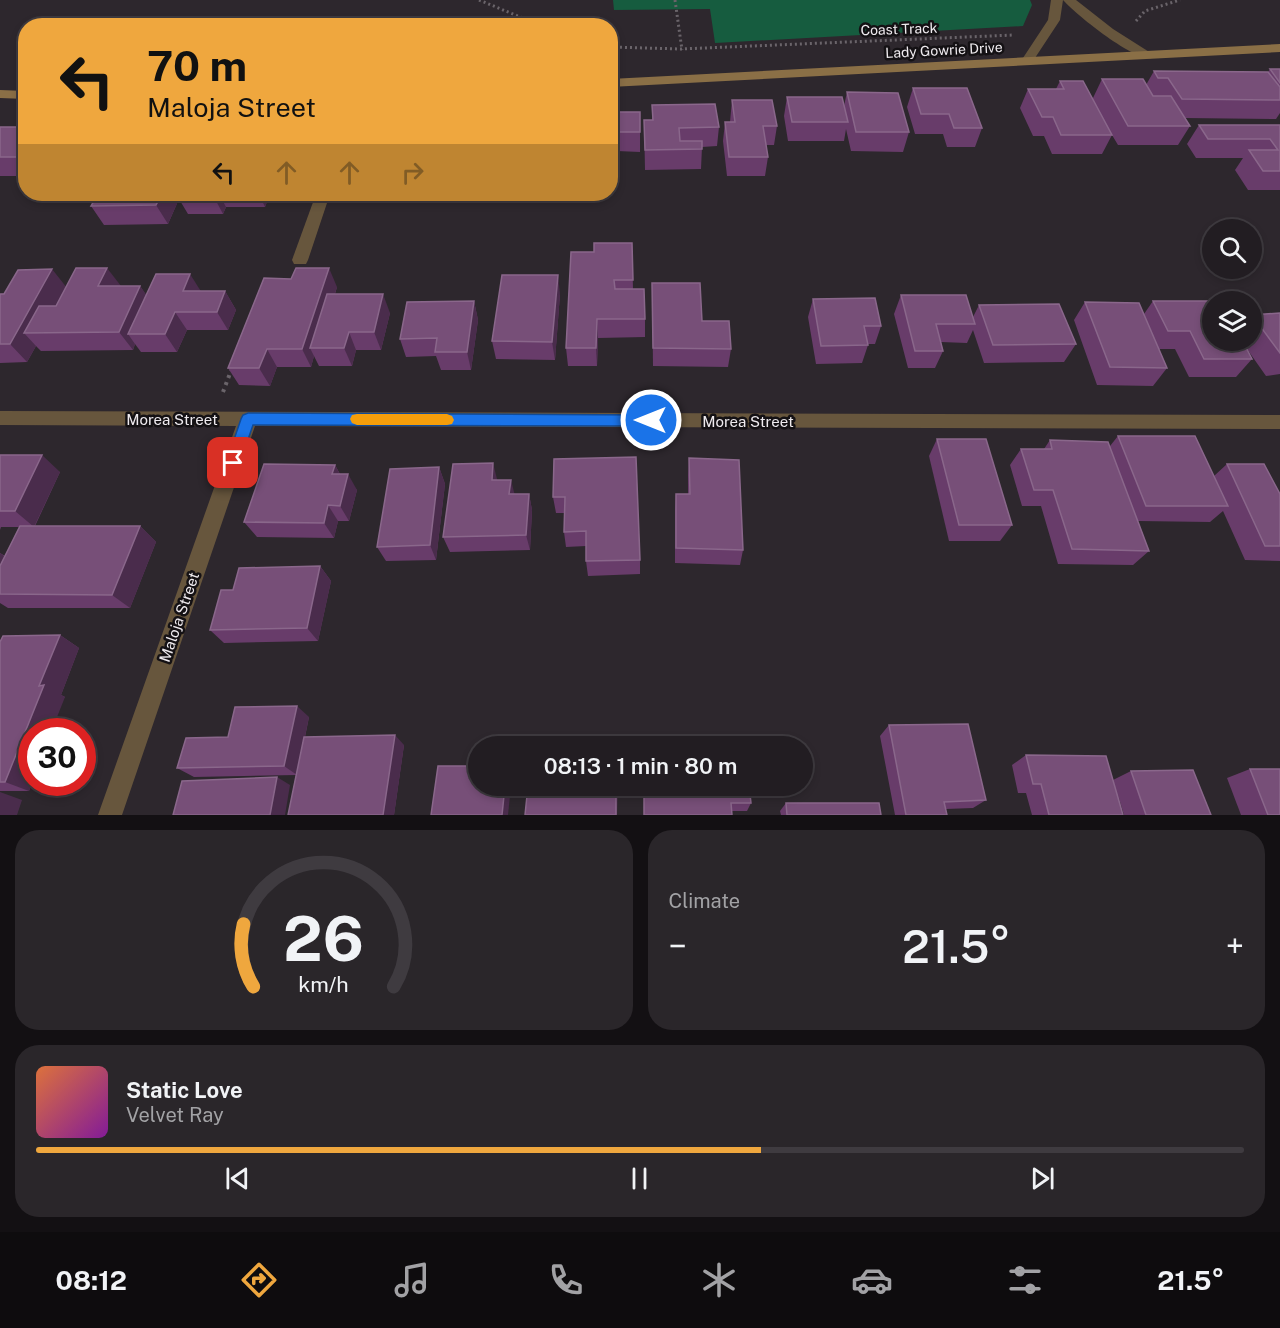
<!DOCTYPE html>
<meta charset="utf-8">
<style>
body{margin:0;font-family:"Public Sans",sans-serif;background:#2a262a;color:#f1f3f6;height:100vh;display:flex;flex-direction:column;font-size:22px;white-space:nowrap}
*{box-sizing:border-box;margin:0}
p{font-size:20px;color:#a2a2a5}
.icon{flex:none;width:33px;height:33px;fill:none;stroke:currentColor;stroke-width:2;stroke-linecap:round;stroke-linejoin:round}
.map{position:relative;height:815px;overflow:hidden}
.drawer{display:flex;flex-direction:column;gap:15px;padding:15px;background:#131013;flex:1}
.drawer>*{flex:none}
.guide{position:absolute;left:18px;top:18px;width:600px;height:183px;border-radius:24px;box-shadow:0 3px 9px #0003,0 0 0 2px #3f3b40;background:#efa73e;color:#111;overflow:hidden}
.buttons{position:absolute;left:1202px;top:219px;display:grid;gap:12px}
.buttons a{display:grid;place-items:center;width:60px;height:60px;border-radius:50%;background:#221d22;box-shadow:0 3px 9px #0003,0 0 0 2px #3f3b40;font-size:30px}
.speed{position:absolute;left:18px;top:718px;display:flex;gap:12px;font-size:30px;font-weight:700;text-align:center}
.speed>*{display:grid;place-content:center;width:78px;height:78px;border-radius:50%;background:#221d22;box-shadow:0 3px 9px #0003,0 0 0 2px #3f3b40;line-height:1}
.speed .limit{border:9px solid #d22;background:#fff;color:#111}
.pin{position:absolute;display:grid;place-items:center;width:51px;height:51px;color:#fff;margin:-26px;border-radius:12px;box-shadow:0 3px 9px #0006}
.me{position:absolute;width:66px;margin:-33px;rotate:270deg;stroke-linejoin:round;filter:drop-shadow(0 0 4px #0008)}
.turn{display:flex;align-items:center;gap:21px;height:126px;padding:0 30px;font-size:27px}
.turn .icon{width:78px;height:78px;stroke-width:2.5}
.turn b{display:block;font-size:42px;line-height:51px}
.lanes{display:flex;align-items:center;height:57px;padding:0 30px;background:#0003;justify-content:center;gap:30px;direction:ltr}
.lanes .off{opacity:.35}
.big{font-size:45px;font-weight:600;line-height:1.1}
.drawer .widget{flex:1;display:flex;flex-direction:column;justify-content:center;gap:9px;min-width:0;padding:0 21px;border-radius:24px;background:#2a262a}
.drawer .dial{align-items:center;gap:0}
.dial svg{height:156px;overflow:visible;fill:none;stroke:#3f3b40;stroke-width:7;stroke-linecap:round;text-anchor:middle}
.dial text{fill:#f1f3f6;stroke:none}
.song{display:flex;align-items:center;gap:18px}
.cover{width:72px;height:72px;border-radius:9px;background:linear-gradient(135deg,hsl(20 70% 55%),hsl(290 70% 35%))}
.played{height:6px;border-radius:3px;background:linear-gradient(90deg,#efa73e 60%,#3f3b40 60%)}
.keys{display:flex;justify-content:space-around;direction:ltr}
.heat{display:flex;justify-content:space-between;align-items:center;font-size:33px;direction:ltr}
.drawer .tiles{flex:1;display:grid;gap:15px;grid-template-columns:1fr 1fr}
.widget:last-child{grid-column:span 2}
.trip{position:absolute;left:468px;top:736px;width:345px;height:60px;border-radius:30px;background:#221d22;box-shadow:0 3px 9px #0003,0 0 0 2px #3f3b40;font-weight:600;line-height:60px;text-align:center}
.tabs{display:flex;height:96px;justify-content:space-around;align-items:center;background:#0e0c0e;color:#a2a2a5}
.tabs .icon{width:42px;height:42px}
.tabs .on{color:#efa73e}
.tabs b{font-size:27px;color:#f1f3f6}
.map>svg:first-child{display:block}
.green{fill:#165c3f}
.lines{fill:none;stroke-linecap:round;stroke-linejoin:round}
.path-far1{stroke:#6a646a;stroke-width:3;stroke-dasharray:2 3;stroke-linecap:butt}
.path{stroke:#6a646a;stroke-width:4;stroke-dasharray:3 4.5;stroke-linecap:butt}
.street{fill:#67563d;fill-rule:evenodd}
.secondary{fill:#8a6f46;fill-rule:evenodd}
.wall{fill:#683c6a}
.shaded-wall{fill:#4a2c4c}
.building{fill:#774f78;stroke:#8a678b;stroke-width:1.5}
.route{fill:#1a73e8;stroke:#114b97;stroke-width:1.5}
.slow{fill:#f59e0b}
.labels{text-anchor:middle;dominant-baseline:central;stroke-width:5;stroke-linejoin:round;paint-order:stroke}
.far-street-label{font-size:14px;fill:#efebef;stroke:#141114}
.street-label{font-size:15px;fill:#efebef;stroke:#141114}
</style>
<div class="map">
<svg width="1280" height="815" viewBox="0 0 1280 815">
<rect width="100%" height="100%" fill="#2d272d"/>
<polygon class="green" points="613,0 1030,0 1032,5 1023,26 715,43 710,9 614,10"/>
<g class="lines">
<g class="path-far1">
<polyline points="479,0 542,26"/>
<polyline points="675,0 682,50"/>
<polyline points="1136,21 1145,11 1180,0"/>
<polyline points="610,47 681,49 1014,35"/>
</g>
<polyline class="path" points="223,392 232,368"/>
<g class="street">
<polygon points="1051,0 1063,0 1060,20 1031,64 1023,64 1021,61 1048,20"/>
<path d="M1063,0H1076L1113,29L1154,55L1152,58C1135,62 1075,14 1063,0Z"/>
<polygon points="316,194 330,194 308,260 306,264 294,264 292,260"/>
<polygon points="0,411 1280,415 1280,429 255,426 122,815 98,815 236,426 0,425"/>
</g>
<g class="secondary">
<polygon points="1280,44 1280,52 610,87 610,79"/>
<polygon points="0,90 26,91 26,99 0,98"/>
</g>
</g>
<g class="wall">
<polygon points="1270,69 1280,69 1280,113 1276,119 1185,118 1190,126 1178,145 1118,145 1112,135 1102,154 1052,154 1044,136 1033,136 1020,108 1028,89 1056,89 1060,81 1093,98 1102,79 1146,85 1154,71 1268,72"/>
<polygon points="913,88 982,128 975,147 947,147 943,134 915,134 907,107"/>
<polygon points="847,92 909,132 903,152 851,151 846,129 844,141 788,141 784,116 787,97 844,106"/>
<polygon points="732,100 777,126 774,145 766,145 768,157 765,176 727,176 723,141 725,122 730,122"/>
<polygon points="652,105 719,127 717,146 702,147 701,169 645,170 644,120 652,120"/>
<polygon points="610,108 612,112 640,112 640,152 617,151 616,173 610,173"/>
<polygon points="1199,125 1280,125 1280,190 1248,190 1235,170 1243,158 1196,158 1187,144"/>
<rect x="0" y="127" width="26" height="49"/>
<polygon points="98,194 270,194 265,207 226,207 223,214 188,214 179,199 168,224 104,225 91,206"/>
<polygon points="632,243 633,289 645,319 645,337 598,338 597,366 568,366 566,348 594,252"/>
<polygon points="652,283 702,321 731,349 728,367 653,366"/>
<polygon points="120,286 140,286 146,295 201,291 225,291 236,310 228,330 187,330 177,352 141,352 135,344 133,350 41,351 36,346 27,362 0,363 0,294 66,287"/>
<polygon points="337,287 335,294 390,313 381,350 356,350 352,366 319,366 314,356 311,367 277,367 270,386 239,385 228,368"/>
<polygon points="560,294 555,360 496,359 492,341"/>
<polygon points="901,295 973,317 979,305 1076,344 1064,362 984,363 973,330 967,343 941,342 943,351 935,368 908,368 894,314"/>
<polygon points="813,299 881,326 875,344 868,344 868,345 862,363 816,364 808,317"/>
<polygon points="474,301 478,320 471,370 441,370 436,356 406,357 400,339"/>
<polygon points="1153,301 1212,340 1251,340 1251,316 1252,315 1280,313 1280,374 1266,376 1247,349 1252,359 1236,377 1189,377 1175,349 1159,349 1167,368 1153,386 1097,385 1074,320 1085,302 1144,314"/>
<polygon points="1118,436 1214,476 1227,464 1280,494 1280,561 1245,560 1223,511 1210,522 1138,521 1149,551 1133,565 1058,564 1041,506 1022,506 1010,465 1021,449 1044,449 1050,440 1110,446"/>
<polygon points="937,439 1012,525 1000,541 949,541 929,456"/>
<polygon points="0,455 60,472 35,526 140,526 156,542 130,608 8,608 0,603 0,553 5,556 19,527 1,527 0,530"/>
<polygon points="689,458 743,550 740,565 675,563 675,510 676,494 688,494 688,475"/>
<polygon points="554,459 640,560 640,574 588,576 586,561 586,546 566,547 564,532 565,513 556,513 553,497"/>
<polygon points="335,465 340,474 357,490 349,521 338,521 334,538 257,537 244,522"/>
<polygon points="439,467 445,484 436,560 386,561 377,547"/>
<polygon points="497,480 514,494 529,494 532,510 530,550 450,552 443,537"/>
<polygon points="320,566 331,581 318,641 224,643 210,630 233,590"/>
<polygon points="60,635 79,648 61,695 65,697 32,732 32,783 29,791 0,791 0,642"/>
<polygon points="309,717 305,737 404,745 394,815 288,815 296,775 194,777 177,768 228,737"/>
<polygon points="889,725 986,800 973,808 946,809 947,815 895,815 880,736"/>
<polygon points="1026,755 1113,780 1131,771 1211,815 1124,815 1118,795 1123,815 1032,815 1026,793 1018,793 1012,765"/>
<polygon points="1250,769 1280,815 1241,815 1227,778"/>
<polygon points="643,786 751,803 747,811 732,811"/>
<polygon points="786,803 881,815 781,815 780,811"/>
</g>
<g class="shaded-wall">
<polygon points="617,132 617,151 616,173 616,154"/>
<polygon points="26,147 26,166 19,157"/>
<polygon points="162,194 182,194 177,195 179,199 168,224 156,205"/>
<polygon points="259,194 270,194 265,207"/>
<polygon points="213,195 213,194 219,194 226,207 223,214"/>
<polygon points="107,268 121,286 98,286"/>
<polygon points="329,268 337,287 317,348 310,348 314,356 311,367 302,349"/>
<polygon points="52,269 67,288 43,333 24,333 36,346 27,362 10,344"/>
<polygon points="190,274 202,293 183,291"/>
<polygon points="558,275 560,294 555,360 552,342"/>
<polygon points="140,286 153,304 128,334 135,344 133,350 119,332"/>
<polygon points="225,291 236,310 228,330 217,312"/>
<polygon points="383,294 390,313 381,350 374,332"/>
<polygon points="474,301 478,320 471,370 467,352"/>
<polygon points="175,312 187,330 177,352 165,334"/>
<polygon points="597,319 598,338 597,366 596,348"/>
<polygon points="349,332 356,350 352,366 344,348"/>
<polygon points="267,349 277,367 270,386 259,368"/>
<polygon points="42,455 60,472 34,527 15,511"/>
<polygon points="493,463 497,479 496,496 492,480"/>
<polygon points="335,465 344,482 332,474"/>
<polygon points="439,467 445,484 436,560 430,545"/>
<polygon points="348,474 357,490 349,521 340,506"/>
<polygon points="511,480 515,496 509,494"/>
<polygon points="529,494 532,510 530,550 526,535"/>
<polygon points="328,505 338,521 334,538 324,523"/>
<polygon points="140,526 156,542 130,608 112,595"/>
<polygon points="0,553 13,563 0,591"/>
<polygon points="320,566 331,581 318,641 307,628"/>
<polygon points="60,635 79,648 61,695 65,697 51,732 32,732 32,783 29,791 5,782 39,686"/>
<polygon points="297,706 309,717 297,775 284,766"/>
<polygon points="395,735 404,745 394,815 383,815"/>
<polygon points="277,777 290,785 285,815 270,815"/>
<polygon points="505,786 511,786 508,815 502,815"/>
<polygon points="616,786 618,786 617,815 616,815"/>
<polygon points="0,792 22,800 17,815 0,815"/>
</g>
<g class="building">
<polygon points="1270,69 1280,69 1280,83"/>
<polygon points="1154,71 1268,72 1280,87 1280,100 1182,99 1168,78 1158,78"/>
<polygon points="1102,79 1143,79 1153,96 1171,96 1190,126 1128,126"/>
<polygon points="1060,81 1083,81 1112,135 1061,135 1053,117 1042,117 1028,89 1064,89"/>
<polygon points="913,88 967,88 982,128 954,128 949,114 921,114"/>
<polygon points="847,92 898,93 909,132 856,132"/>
<polygon points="787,97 842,97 848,122 792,122"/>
<polygon points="732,100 772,100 777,126 763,126 768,157 729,157 725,122 735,122"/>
<polygon points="715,104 719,127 679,128 680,141 702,141 702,149 645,150 644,120 653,120 652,105"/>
<polygon points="610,108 612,108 612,112 640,112 640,132 617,132 616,154 610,154"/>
<polygon points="1199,125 1280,125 1280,171 1263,171 1249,150 1278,150 1270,139 1208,139"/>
<polygon points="0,127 26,127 26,147 19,157 0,157"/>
<polygon points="98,194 162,194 156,205 91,206"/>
<polygon points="178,194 213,194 213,195 177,195"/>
<polygon points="594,243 632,243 633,280 614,280 615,289 644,289 645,319 597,319 596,348 566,348 571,252 594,252"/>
<polygon points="76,268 107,268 98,286 140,286 119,332 24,333 39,306 56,306"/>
<polygon points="296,268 329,268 302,349 267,349 259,368 228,368 264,278 291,279"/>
<polygon points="52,269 10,344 0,344 0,294 4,294 18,270"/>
<polygon points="156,274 190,274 183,291 225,291 217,312 175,312 165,334 128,334"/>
<polygon points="502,275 558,275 552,342 492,341"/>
<polygon points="652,283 700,283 702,321 729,321 731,349 653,348"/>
<polygon points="327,294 383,294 374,332 349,332 344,348 310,348"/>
<polygon points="901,295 966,295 975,324 936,324 943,351 915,351"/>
<polygon points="875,298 881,326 864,326 868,345 821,346 813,299"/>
<polygon points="474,301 467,352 435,352 437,338 400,339 407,302"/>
<polygon points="1153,301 1220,301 1212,302 1212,340 1242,340 1252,359 1204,359 1190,331 1168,331"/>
<polygon points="1085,302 1139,303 1167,368 1110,367"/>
<polygon points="1059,304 1076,344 993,345 979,305"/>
<polygon points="1280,313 1280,353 1252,315"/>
<polygon points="1118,436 1195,436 1228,506 1146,506"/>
<polygon points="937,439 986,439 1012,525 959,525"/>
<polygon points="1050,440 1108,442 1149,551 1072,549 1053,490 1034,490 1021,449 1052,449"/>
<polygon points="0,455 42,455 15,511 0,511"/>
<polygon points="636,457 640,560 586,561 586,531 564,532 565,497 553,497 554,459"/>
<polygon points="689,458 739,460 743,550 676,548 676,494 690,494"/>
<polygon points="493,463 492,480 511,480 509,494 529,494 526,535 443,537 453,464"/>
<polygon points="264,464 335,465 332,474 348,474 340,506 328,505 324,523 244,522"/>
<polygon points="1227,464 1264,464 1280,494 1280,546 1265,546"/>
<polygon points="439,467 430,545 377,547 390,469"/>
<polygon points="20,526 140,526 112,595 0,594 0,566"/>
<polygon points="320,566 307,628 210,630 221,590 233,590 239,568"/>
<polygon points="60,635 39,686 44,685 5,782 0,782 0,642 3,636"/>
<polygon points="297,706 284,766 177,768 186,738 228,737 235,707"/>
<polygon points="968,724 986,800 944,802 947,815 906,815 889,725"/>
<polygon points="395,735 383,815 288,815 304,737"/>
<polygon points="531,746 579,746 531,747"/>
<polygon points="1026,755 1106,756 1123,815 1049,815 1041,784 1033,784"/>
<polygon points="438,766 478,766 478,786 505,786 502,815 431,815"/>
<polygon points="1250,769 1280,769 1280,815 1268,815"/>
<polygon points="1193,770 1211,815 1146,815 1131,771"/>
<polygon points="277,777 270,815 173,815 182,781"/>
<polygon points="528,786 616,786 616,815 525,815"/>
<polygon points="644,786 749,786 751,803 731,803 732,815 644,815"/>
<polygon points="786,803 879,803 881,815 787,815"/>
</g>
<polygon class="route" points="248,413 651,415 656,416 658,420 656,424 651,426 253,425 240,463 238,467 228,467 226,463 241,419 243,415"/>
<polygon class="slow" points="357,414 447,414 452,416 454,420 452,424 447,425 357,425 352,423 350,419 352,415"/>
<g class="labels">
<g class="far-street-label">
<text transform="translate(899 29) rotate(-2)">Coast Track</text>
<text transform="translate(944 50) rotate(-3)">Lady Gowrie Drive</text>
</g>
<g class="street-label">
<text x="172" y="419">Morea Street</text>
<text x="748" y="421">Morea Street</text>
<text transform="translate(179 617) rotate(-71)">Maloja Street</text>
</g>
</g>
</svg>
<div class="buttons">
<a><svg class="icon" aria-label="search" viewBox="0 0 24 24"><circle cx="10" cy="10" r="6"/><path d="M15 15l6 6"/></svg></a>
<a><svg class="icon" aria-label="layers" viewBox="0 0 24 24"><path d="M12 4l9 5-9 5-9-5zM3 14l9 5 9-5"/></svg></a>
</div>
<div class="speed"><div class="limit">30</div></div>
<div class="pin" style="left:233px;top:463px;background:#d93025"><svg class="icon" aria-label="arrive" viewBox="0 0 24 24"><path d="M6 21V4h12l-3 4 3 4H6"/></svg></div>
<svg class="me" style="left:651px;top:420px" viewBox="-20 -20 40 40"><circle r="17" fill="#1a73e8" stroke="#fff" stroke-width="3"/><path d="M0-11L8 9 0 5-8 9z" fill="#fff"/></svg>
<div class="trip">08:13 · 1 min · 80 m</div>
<div class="guide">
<div class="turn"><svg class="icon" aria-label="left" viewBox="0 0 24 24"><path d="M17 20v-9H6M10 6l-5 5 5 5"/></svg><div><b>70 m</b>Maloja Street</div></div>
<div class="lanes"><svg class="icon" aria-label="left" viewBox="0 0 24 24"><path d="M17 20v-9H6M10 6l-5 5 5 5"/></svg><svg class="icon off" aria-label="ahead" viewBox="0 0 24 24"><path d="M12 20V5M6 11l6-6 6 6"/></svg><svg class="icon off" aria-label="ahead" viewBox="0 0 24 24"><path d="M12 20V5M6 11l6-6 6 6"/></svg><svg class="icon off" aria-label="right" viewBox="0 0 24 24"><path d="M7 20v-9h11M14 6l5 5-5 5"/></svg></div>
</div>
</div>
<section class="drawer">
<div class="tiles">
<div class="widget dial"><svg viewBox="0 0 100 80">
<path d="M14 69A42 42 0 1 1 86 69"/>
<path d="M14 69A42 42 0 0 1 9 37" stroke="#efa73e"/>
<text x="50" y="56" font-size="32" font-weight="700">26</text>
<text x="50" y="72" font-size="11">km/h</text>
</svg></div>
<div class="widget"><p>Climate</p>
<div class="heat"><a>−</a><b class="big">21.5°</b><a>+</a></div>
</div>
<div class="widget">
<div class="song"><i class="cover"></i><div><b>Static Love</b><p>Velvet Ray</p></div></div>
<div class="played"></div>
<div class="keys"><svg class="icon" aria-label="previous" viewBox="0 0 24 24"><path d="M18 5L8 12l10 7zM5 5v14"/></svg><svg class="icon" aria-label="pause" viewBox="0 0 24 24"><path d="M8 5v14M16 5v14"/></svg><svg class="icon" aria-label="next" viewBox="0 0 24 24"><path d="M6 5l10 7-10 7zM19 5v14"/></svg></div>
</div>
</div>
</section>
<nav class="tabs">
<b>08:12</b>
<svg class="icon on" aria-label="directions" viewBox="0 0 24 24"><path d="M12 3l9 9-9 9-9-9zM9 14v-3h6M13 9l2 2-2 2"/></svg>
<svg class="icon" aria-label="music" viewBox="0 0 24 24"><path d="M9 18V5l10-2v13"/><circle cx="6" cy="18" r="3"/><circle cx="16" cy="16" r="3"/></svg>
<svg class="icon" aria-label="phone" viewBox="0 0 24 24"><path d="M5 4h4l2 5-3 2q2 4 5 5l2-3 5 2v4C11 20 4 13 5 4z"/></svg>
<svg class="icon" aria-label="climate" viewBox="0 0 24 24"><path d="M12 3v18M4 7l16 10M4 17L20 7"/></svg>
<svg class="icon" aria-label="car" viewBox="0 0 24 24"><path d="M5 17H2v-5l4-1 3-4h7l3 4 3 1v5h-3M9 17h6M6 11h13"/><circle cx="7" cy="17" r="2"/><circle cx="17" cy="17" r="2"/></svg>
<svg class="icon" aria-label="filters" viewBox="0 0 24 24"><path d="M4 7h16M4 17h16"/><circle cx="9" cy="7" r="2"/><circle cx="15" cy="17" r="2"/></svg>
<b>21.5°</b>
</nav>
